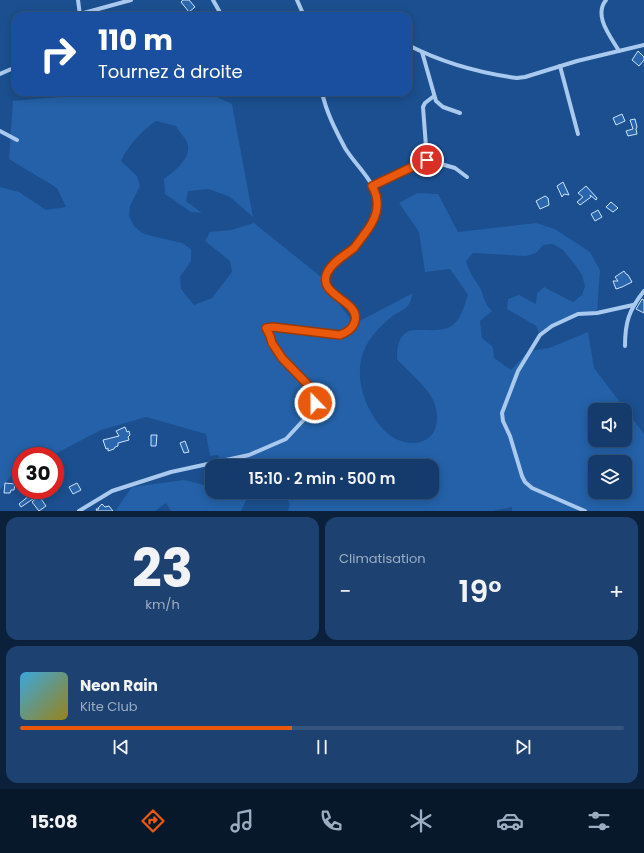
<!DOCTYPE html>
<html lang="fr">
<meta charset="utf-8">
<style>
body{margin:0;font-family:Poppins,sans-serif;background:#1d4271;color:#f1f3f6;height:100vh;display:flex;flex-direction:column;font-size:15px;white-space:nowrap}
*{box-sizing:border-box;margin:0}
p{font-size:13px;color:#9dadc1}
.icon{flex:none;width:22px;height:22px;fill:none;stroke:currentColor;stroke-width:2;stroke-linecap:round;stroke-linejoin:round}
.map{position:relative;height:511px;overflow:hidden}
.drawer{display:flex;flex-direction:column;gap:6px;padding:6px;background:#0b203b;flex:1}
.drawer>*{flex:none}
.banner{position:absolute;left:12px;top:12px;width:400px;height:84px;border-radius:12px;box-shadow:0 2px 10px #0003,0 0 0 1px #33557e;background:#1a4fa0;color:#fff;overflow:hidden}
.buttons{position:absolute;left:588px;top:403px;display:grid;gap:8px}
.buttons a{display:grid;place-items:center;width:44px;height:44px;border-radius:8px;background:#143b6b;box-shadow:0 2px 10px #0003,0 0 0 1px #33557e;font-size:20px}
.speed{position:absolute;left:12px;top:447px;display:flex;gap:8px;font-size:20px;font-weight:700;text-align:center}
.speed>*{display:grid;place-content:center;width:52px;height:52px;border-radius:50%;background:#143b6b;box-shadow:0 2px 10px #0003,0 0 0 1px #33557e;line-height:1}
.speed .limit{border:6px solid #d22;background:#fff;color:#111}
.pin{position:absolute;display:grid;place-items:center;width:34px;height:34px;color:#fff;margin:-17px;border:2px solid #fff;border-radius:50%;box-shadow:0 1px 4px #0007}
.me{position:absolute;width:44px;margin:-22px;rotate:338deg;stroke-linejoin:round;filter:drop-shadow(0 0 3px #0008)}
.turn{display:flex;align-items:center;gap:14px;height:84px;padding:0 20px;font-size:18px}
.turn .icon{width:52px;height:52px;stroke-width:2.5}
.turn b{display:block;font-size:28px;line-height:34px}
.big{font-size:30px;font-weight:600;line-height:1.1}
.drawer .widget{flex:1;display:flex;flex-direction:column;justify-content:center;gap:6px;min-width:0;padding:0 14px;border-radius:12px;background:#1d4271}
.drawer .dial{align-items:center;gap:0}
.dial b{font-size:52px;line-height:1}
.song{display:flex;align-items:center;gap:12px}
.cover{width:48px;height:48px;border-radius:6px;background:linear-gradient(135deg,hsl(200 70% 55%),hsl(50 70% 35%))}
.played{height:4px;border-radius:2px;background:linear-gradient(90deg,#ea580c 45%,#33557e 45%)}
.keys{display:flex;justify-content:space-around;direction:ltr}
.heat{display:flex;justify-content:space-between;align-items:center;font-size:22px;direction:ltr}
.drawer .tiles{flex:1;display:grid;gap:6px;grid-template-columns:1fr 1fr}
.widget:last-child{grid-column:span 2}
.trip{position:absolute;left:205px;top:459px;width:234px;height:40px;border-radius:12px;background:#143b6b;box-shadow:0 2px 10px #0003,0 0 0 1px #33557e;font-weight:600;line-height:40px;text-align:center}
.dock{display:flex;height:64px;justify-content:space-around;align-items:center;background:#08182b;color:#9dadc1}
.dock .icon{width:28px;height:28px}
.dock .active{color:#ea580c}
.dock b{font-size:18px;color:#f1f3f6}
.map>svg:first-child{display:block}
.green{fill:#2461a8;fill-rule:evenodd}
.building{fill:#2a66ad;stroke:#cfe3fa}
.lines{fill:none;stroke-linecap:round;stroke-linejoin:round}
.minor{stroke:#a9c9ee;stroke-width:4}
.route-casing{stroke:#983908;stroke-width:10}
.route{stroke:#ea580c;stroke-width:7}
</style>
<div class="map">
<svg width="644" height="511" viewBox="0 0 644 511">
<rect width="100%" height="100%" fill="#1b4f8f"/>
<g class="green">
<path d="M76,92H205L232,104L253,217L230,197L209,189L188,191L186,201L202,213L191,212L165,194L164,179C174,171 193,158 187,142C184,137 179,131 176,126L156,121C142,130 128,146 121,161L137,176L140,186L130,206L129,216L134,226L142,233L152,236L182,243L191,249V261L180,277L181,289L194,305L212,298L232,272L230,261L205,241L210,232L231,230L254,223L326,281L329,290L354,324L413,293C412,296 411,301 409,304C406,309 399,312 394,315C379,327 365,341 361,360C356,386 368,414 386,432C400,446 430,449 436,426C438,417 437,409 433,400C427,387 407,370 397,359C397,309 434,343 455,323C463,315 464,304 468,295L450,269L425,272L419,232L399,203L417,193L438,194L458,232L536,223L555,229L590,252L600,270L597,313L578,314L565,319L540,335L536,326L507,309L508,299L519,295L536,304L537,293L544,287L573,302L582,295L585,286L582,275L576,266L563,250L553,244L543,245L536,253L526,256L473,253L466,261C469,272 473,277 479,286C484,295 484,304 492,311L480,321L482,338L493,347L494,358L511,370L529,351L549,348L588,332L594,368L644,434V511H512V507L493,511H288L290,504L283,492H432V466H222L224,462L217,455L210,456L206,434L146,417L101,430L51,456H21V472L10,477L0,490V187L19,192L46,210L66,207L57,188L9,159L13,101L70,96ZM595,410H625V440H595ZM595,462H625V492H595Z"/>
<polygon points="184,480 204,485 212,481 212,492 250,492 241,511 171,511 166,503 155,511 115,511 132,487"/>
</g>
<g class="building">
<polygon points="183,0 189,0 195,7 189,12 181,2"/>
<polygon points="638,51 644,57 644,60 639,66 632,60"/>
<polygon points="622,114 625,121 616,125 613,118"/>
<polygon points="635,119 637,127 636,129 637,134 628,136 626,131 633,129 630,120"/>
<polygon points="563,182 569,195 564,194 562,197 557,186"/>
<polygon points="586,186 597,198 596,200 590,195 591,197 580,205 577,202 583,197 578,193"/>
<polygon points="545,196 548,198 549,205 540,209 536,201"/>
<polygon points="611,202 618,208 613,212 606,207"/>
<polygon points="598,210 602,217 595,221 591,214"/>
<polygon points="624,271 626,274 628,275 632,282 622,287 616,289 613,281 618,281 615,277"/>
<polygon points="642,299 644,300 644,313 636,309"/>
<polygon points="125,427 127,432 129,431 130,435 128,437 129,440 118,443 118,446 115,447 114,449 108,451 108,448 106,449 103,440 119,436 116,431"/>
<polygon points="151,435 157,435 156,446 151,446"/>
<polygon points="185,441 189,452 184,453 180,443"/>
<polygon points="5,483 15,484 14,490 11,490 10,493 4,493"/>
<polygon points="77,483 81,490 73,494 69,487"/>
<polygon points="30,495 33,499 21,507 19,504"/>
<polygon points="39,496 46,506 39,511 32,502"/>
<polygon points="102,504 105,507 109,506 113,511 97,511 96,509 99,509 98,508"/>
</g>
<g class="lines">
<g class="minor">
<polyline points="78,0 80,15"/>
<polyline points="213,0 222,16"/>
<polyline points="297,0 304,16"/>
<path d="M606,0C593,16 611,37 619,51"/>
<polyline points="80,14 131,0"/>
<path d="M408,45C441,62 480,73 517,78L525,77L577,61L644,45"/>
<polyline points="422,52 436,101 443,107 460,113"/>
<polyline points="560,66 578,134"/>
<polyline points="0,74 16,67"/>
<polyline points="0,131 17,140"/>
<polyline points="427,160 423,107 425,103 434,96"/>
<polyline points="373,186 427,160 455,168 467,177"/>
<path d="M625,346C625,322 629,310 644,291"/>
<path d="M79,511L112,491L171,472L249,455L286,439L311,412L315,403V395L311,388L282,358L271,343L270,336L267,328L273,327L340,335C347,332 353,329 355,321C359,303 329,298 326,281C323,266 348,255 356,245C365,236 376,223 377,209C380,184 357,168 345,148C336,131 326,112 322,92"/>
<polyline points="585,511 532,488 525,482 522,476 510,436 503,421 502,413 518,371 540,335 552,326 578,314 597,313 633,305"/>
</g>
</g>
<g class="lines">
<g class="route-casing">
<path id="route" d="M315,403V395L311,388L282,358L272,343L270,336L266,328L273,327L340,335C347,332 353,329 355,321C360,300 317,296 327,273C332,262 345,255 354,248C357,244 360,240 363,236C375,221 383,205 372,186L427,160"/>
</g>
<use href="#route" class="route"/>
</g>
</svg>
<div class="buttons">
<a><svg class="icon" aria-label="sound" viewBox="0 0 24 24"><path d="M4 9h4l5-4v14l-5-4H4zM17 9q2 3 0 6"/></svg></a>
<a><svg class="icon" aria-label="layers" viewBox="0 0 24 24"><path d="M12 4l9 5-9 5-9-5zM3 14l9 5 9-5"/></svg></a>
</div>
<div class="speed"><div class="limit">30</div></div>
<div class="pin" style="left:427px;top:160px;background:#d93025"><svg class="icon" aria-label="arrive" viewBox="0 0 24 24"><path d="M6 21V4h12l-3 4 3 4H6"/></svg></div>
<svg class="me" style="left:315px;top:403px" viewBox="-20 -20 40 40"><circle r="17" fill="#ea580c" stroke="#fff" stroke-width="3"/><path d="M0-11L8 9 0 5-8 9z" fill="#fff"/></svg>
<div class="trip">15:10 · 2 min · 500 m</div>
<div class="banner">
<div class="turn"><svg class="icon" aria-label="right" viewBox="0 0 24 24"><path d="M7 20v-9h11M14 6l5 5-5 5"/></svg><div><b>110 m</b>Tournez à droite</div></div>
</div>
</div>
<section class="drawer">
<div class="tiles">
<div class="widget dial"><b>23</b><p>km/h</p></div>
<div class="widget"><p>Climatisation</p>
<div class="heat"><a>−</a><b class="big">19°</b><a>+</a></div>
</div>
<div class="widget">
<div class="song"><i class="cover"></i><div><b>Neon Rain</b><p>Kite Club</p></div></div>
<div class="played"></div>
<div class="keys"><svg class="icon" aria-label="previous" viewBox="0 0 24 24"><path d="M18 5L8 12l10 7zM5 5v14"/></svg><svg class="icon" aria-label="pause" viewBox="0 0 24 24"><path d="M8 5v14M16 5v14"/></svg><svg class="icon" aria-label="next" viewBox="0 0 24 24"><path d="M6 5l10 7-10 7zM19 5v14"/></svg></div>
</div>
</div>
</section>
<nav class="dock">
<b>15:08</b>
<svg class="icon active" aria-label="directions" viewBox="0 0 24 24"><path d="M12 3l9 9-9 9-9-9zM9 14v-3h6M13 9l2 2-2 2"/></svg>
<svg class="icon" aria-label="music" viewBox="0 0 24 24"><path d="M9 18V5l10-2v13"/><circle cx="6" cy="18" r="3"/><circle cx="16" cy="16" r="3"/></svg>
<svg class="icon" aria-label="phone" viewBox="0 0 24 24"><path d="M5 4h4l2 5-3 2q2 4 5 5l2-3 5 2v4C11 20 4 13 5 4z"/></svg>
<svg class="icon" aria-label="climate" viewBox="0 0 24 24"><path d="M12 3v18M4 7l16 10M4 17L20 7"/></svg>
<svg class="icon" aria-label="car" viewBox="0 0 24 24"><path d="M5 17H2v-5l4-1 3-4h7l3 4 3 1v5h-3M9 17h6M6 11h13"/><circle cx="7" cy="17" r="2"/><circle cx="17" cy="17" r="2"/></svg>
<svg class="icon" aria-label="filters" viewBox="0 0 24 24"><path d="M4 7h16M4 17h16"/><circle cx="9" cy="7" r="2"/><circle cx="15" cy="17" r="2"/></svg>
</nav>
